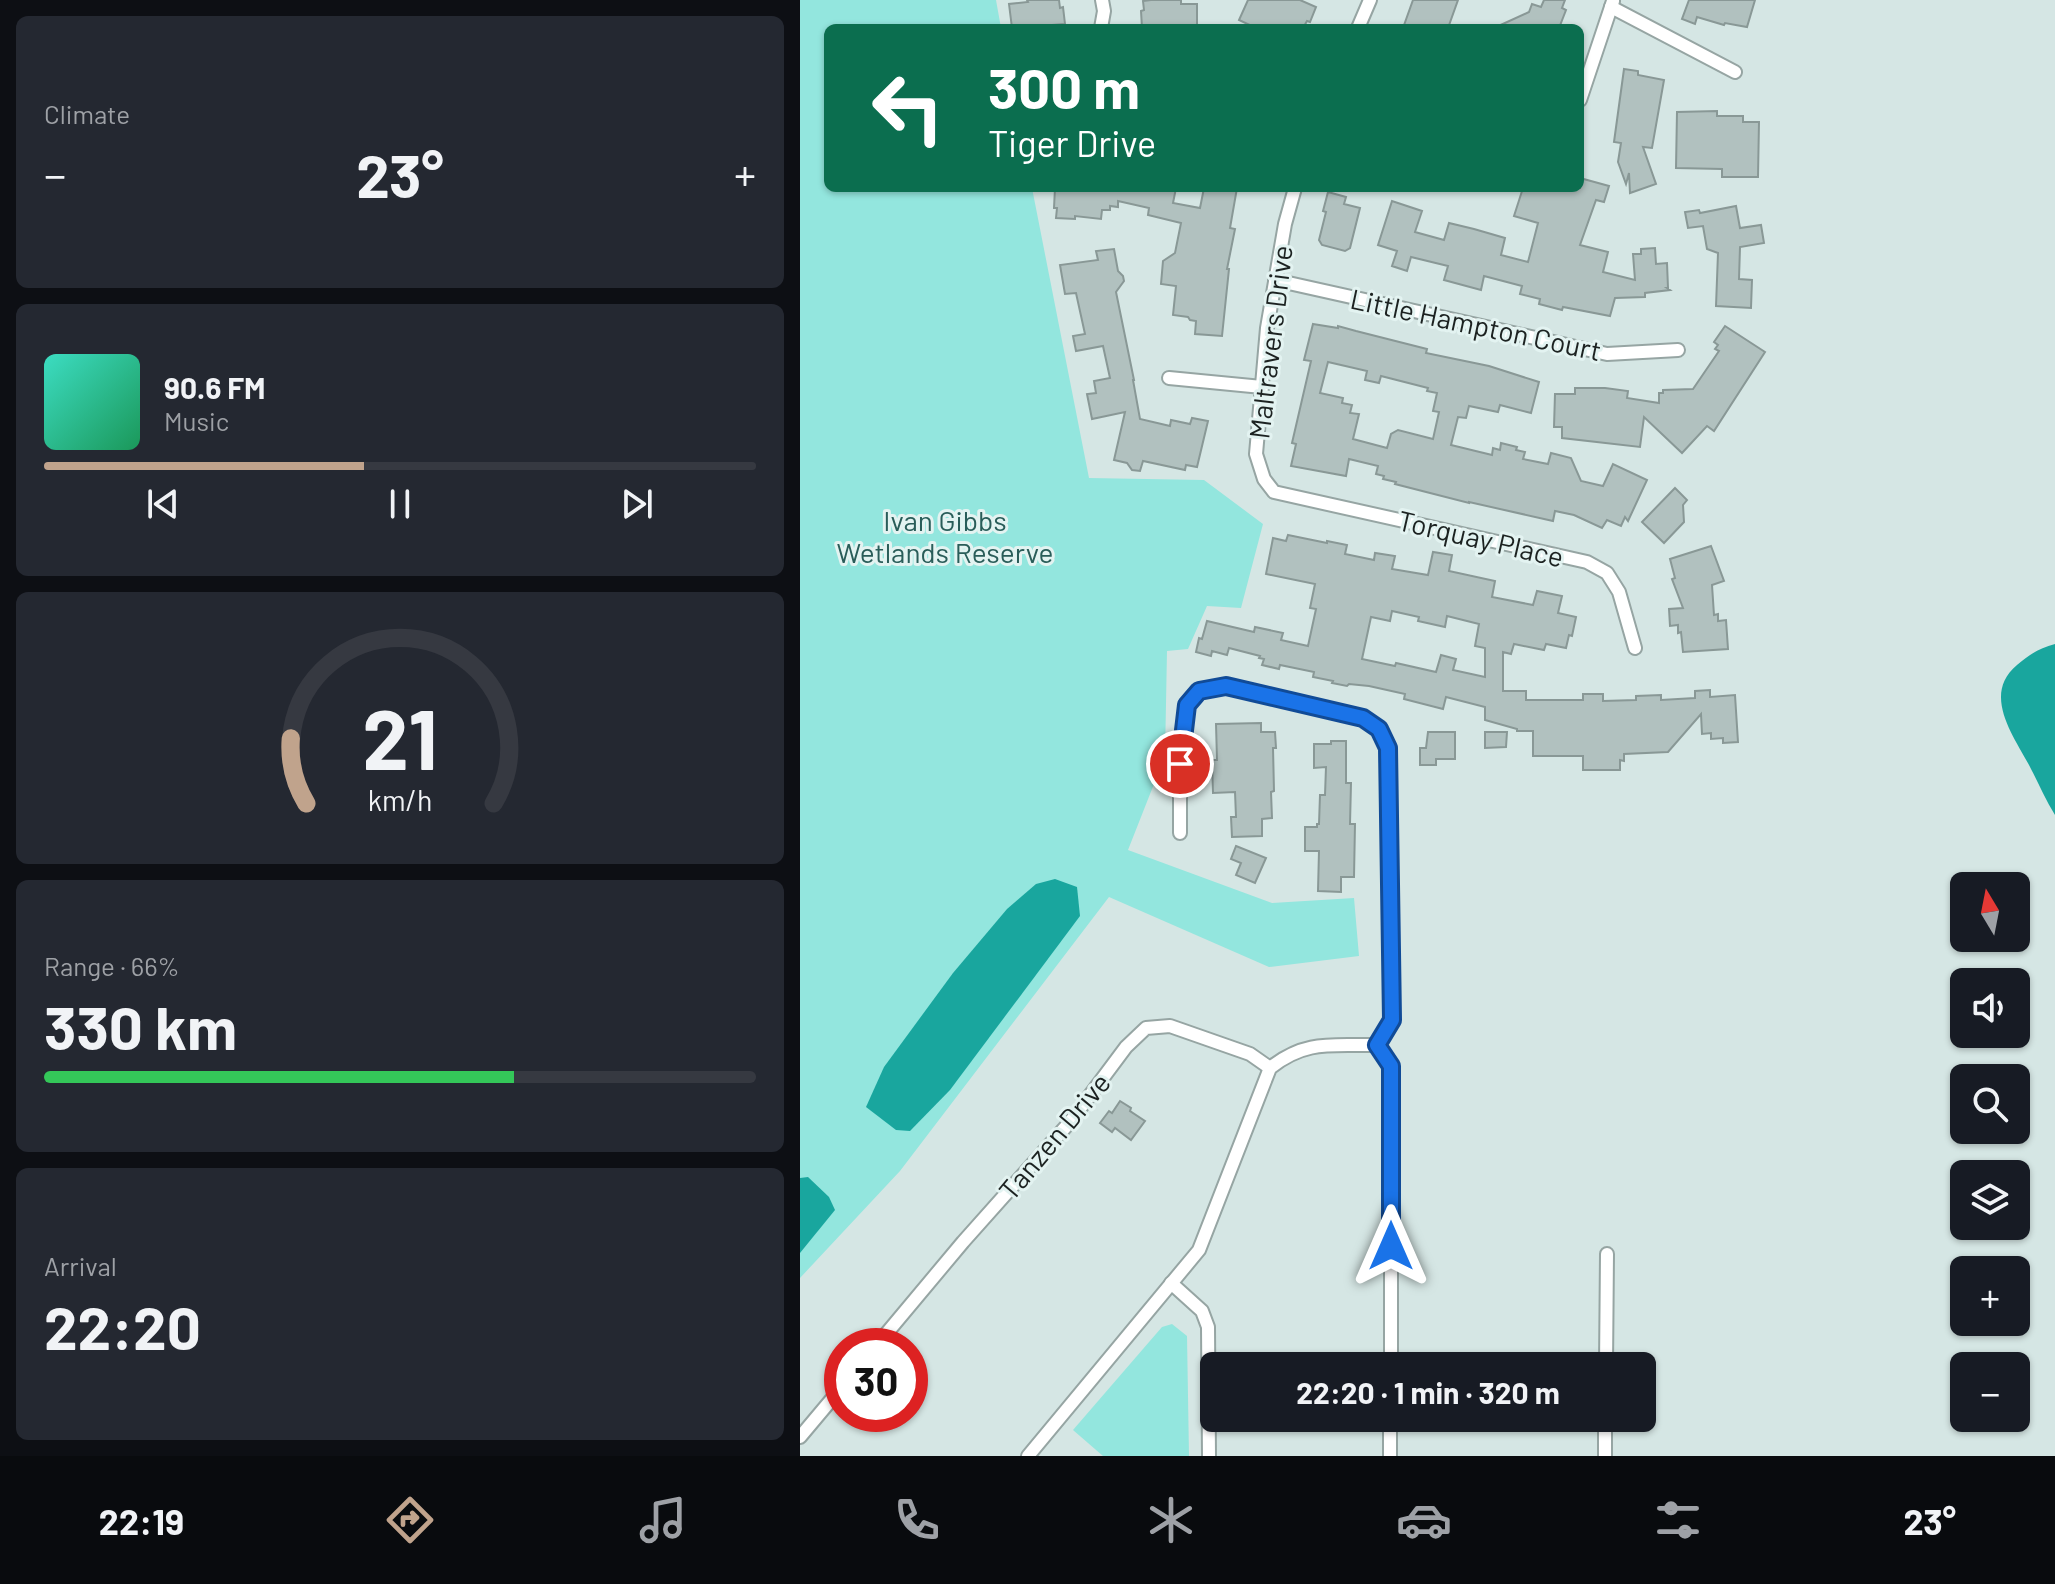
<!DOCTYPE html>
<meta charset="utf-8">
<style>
body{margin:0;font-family:Barlow,sans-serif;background:#242831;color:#f1f3f6;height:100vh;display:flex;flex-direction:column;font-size:30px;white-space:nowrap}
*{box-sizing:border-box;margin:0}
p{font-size:26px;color:#9ea1a6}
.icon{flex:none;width:44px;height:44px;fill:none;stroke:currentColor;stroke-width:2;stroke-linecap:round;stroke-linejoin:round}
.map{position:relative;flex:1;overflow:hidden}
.side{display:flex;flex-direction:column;gap:16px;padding:16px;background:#0d0f14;width:800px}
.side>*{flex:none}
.top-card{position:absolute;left:24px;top:24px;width:760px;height:168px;border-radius:12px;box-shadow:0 2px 6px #0004;background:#0b6e4f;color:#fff;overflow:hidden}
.needle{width:52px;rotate:350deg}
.controls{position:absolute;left:1150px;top:872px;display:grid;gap:16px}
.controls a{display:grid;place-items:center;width:80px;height:80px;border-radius:12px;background:#171b24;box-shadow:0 2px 6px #0004;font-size:40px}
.speed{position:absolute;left:24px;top:1328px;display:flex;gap:16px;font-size:40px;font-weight:700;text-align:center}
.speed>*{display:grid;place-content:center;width:104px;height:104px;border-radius:50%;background:#171b24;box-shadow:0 2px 6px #0004;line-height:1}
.speed .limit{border:12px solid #d22;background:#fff;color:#111}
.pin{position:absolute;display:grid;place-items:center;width:68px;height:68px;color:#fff;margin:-34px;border:4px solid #fff;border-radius:50%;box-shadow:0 2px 8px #0007}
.me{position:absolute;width:88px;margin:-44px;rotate:0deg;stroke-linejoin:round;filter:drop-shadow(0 0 6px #0008)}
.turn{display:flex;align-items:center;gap:28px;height:168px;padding:0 32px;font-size:36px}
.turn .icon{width:104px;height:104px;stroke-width:2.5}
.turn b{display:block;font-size:56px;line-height:68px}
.big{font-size:60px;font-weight:700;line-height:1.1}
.side .card{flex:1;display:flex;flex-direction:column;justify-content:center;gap:12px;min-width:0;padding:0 28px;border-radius:12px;background:#242831}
.side .dial{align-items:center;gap:0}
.dial svg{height:208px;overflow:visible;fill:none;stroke:#363941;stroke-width:7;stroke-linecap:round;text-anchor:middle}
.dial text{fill:#f1f3f6;stroke:none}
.song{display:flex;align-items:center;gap:24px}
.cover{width:96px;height:96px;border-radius:12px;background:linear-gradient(135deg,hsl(170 70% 55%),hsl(150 70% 35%))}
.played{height:8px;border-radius:4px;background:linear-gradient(90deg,#c0a38c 45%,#363941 45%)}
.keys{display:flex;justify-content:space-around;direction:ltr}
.heat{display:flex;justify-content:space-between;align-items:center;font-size:44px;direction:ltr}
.charge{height:12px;border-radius:6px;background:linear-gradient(90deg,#34c759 66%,#363941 0)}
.trip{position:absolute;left:400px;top:1352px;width:456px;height:80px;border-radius:12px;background:#171b24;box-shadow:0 2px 6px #0004;font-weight:700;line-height:80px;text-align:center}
.dock{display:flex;height:128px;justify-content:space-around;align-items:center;background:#090b0e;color:#9ea1a6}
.dock .icon{width:56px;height:56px}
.dock .active{color:#c0a38c}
.dock b{font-size:36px;color:#f1f3f6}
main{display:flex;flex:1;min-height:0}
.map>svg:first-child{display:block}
.green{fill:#93e6de}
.water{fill:#19a69e}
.building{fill:#b1c1bf;stroke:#899896;stroke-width:2;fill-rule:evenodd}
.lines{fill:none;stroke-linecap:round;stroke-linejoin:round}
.minor-casing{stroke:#96a5a3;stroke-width:16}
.minor{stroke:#fff;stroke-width:12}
.route-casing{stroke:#114b97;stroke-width:20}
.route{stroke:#1a73e8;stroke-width:14}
.labels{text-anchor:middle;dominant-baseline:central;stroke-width:6;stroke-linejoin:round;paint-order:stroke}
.street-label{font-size:28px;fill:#1c2221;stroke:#e3f3f1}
.park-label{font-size:28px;fill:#295d59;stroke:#e3f3f1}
</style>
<main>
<section class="side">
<div class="card"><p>Climate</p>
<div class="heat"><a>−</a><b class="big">23°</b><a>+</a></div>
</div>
<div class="card">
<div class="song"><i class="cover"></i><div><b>90.6 FM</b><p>Music</p></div></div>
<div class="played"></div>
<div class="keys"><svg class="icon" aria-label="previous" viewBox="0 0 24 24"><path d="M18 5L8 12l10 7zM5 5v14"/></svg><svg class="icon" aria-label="pause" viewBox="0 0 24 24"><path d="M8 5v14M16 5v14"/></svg><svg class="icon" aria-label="next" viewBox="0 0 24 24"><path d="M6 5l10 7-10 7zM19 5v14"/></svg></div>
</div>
<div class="card dial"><svg viewBox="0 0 100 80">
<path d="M14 69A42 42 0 1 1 86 69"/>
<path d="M14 69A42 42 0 0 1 8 44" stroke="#c0a38c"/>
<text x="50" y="56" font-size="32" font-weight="700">21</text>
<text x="50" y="72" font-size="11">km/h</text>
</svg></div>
<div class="card"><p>Range · 66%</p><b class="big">330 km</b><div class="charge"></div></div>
<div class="card"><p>Arrival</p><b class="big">22:20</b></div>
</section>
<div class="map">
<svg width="1255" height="1456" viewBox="0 0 1255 1456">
<rect width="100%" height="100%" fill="#d5e6e4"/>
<g class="green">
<polygon points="0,0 196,0 201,28 28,28 28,188 232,188 289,478 404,480 463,524 441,608 407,606 388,649 367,651 365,756 328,850 472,903 554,898 559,956 469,967 309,897 100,1171 0,1278"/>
<polygon points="372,1324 387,1336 389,1456 303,1456 273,1430 362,1327"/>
</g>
<g class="water">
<path d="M1255,644V815C1245,799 1238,782 1229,765C1213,735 1182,694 1217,665C1229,655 1239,648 1255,644Z"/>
<polygon points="255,879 277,887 280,916 150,1090 110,1131 96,1130 66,1107 84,1067 153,973 207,909 236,884"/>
<polygon points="8,1177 29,1197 35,1210 0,1253 0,1178"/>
</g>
<g class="building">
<polygon points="227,0 259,0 260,8 263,7 265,24 212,28 209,4 228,2"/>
<polygon points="351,0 381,0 381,4 397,4 397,28 342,28 341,11 344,10 343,1"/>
<polygon points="448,0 500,0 516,7 510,22 507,21 503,28 456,28 439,20"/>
<polygon points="613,0 658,0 648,28 603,28"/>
<polygon points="744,0 765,0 762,8 766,10 759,28 694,28 729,12 732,4 741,7"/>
<polygon points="889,0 955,0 947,27 925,23 924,25 897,17 895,24 882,19"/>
<polygon points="824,69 838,71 838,75 864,80 852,148 843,147 856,184 830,193 829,173 826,184 818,162 821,143 814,142"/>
<polygon points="917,111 917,116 943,116 943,122 959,122 958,177 922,177 922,169 876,168 877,112"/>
<polygon points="780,178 809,186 804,202 796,200 780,245 808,252 803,272 835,280 833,254 841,254 841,249 855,248 856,264 867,263 868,288 867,288 870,290 845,293 845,297 815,298 810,316 763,307 762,310 739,304 740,299 720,294 722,286 684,276 681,290 644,280 648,266 611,257 607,271 592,266 597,251 578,245 592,201 622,211 615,232 644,240 649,223 674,229 705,238 701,255 728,262 738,223 714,216 723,188 780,188"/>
<polygon points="255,188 376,188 373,203 400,208 404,188 437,188 430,228 435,229 427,269 429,269 422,336 395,334 396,321 390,320 388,317 373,315 376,286 361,284 363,261 375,253 381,223 348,215 349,208 318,201 318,207 310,206 310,210 302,210 301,219 275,216 275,219 256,218 257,208 254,208"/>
<polygon points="528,192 546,197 544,204 560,208 550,248 545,251 522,245 519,240 526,212 523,211"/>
<polygon points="936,206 940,228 961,225 964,243 940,247 939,279 952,280 951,308 916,306 918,253 907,249 903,226 888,228 885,212 899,210 900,213"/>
<polygon points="314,249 318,271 323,276 324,281 316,292 334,380 333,380 340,419 370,426 371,420 390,424 392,418 408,421 397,467 386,465 385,470 343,461 340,471 332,470 327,463 314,460 325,412 292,419 287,394 296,393 294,381 310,378 303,346 276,351 273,336 285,334 276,293 265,294 260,265 298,260 296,251"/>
<path d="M513,324L538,328V326L556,331L627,349L626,353L689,366L739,382L731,413L700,405L698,412L669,406L666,418L658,417L651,445L692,455L693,448L700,450L701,443L717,447L716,450L725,452L723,459L748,464L751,453L771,458L781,481L803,486L813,464L847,480L828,521L825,517L821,526L807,520L802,528L774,515L755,511L753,521L669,502V503L595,484L596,482L583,479L584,476L576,474L578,466L549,459L546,476L491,466L496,444L492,443L511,361L504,360ZM528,362L567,371L565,380L579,383L581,376L628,388L627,391L637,393L633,411L639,412L633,439L598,430L591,434L587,448L553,439L559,414L550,413L552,405L542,403L543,398L520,393Z"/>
<polygon points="925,326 965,352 914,431 907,426 882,453 844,417 840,447 762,438 762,427 754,427 755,394 775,394 775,388 805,388 828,391 827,398 859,403 859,393 863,393 863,390 893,389 919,351 915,349 918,345 914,342"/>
<polygon points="875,488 887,500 883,505 884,522 864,543 842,522"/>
<path d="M488,535L527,543V541L547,545L545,554L574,560L575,553L595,556L592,569L628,575L633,552L652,555L649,571L695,581L692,597L733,605L737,591L762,596L758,613L776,617L772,636L769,635L766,648L746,644L744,650L714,644L711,654L703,652V691H726V700H783V694H803V701L836,700V696L861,695V700L895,698V691L910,690V697L935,695L938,742L923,743V738L911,739V733L902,734L901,714L868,752L824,754V761L820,760V770H783V756H733V731H717V729L685,720V707L646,697L643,709L604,699L605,694L569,686L549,684L547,686L532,683L533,681L513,677L514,672L480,665L479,669L462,665L464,659L459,658L460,656L429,648L427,655L412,651L411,656L396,652L399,638L402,639L407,621L454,632L455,627L483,633L481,640L508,646L516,609L510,608L515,584L466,574L473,538L486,541ZM592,611L619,617L618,621L645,627L647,616L679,624L675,646L685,648V677L653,670L656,659L641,655L636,672L596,663L595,666L562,659L571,617L590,621Z"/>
<polygon points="911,546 924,581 912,585 914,615 918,614 918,621 926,620 928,649 883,652 881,632 878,633 878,625 870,626 869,609 883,608 872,579 875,578 870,559"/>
<polygon points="461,723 461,732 475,732 476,748 473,748 474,791 471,792 472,818 462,819 462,836 432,837 431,817 436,817 435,792 413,793 412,760 417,760 416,724"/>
<polygon points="628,732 655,732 655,759 636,759 636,765 620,765 620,748 626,748"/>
<polygon points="685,732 707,732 706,747 685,748"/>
<polygon points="531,741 546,741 546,783 551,783 550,824 555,824 554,877 541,877 541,892 518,891 519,851 505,851 505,827 517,827 517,824 519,824 520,795 525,795 526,767 514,768 514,744 531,744"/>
<polygon points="436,846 466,858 455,883 436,875 441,863 431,859"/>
<polygon points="320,1101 331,1108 330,1111 345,1121 331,1140 315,1128 312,1132 300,1123 309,1111 312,1113"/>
</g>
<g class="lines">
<g class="minor-casing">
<g id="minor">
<polyline points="811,7 935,72"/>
<polyline points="301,28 304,11 302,0"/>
<polyline points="558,28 570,0"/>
<polyline points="780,100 813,1"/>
<polyline points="495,188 485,224 467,328 456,454 464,479 474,492 787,562 807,573 819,592 835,648"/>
<polyline points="475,280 807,354 878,350"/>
<polyline points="369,378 462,387"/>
<polyline points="380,833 380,764 387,705 399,691 426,686 563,718 579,729 588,748 592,1020 577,1045 591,1066 591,1366"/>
<polyline points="371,1283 402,1311 408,1327 409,1456"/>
<polyline points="76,1346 163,1242 270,1122 326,1047 346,1028 370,1026 450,1054 470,1068"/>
<polyline points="806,1366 807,1254"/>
<polyline points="0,1437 42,1387"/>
<path d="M228,1456L399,1250L470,1068C506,1039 533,1046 577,1045"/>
<polyline points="590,1456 590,1418"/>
<polyline points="805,1456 805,1418"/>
</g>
</g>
<use href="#minor" class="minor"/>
</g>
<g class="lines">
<g class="route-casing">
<polyline id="route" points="380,764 387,705 399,691 426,686 563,718 579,729 588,748 592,1020 577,1045 591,1066 591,1246"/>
</g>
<use href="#route" class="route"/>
</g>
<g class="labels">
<g class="street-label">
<text transform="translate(676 324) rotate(12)">Little Hampton Court</text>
<text transform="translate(470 342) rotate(-83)">Maltravers Drive</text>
<text transform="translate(681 538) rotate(13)">Torquay Place</text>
<text transform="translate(254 1136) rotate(-50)">Tanzen Drive</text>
</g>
<g class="park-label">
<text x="145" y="520">Ivan Gibbs<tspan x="145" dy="32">Wetlands Reserve</tspan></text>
</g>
</g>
</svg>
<div class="controls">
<a><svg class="needle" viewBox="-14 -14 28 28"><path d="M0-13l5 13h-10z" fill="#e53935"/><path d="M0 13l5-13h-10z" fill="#9ea1a6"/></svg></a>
<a><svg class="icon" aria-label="sound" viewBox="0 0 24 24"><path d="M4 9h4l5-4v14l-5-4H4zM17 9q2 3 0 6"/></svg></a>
<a><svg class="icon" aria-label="search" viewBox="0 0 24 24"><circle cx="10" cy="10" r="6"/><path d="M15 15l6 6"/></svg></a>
<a><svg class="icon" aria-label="layers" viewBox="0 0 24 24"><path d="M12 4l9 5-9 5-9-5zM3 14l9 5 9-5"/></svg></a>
<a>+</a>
<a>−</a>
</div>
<div class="speed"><div class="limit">30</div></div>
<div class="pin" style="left:380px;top:764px;background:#d93025"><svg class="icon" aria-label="arrive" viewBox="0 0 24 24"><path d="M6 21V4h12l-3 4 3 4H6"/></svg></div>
<svg class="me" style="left:591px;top:1246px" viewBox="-20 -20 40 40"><path d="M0-17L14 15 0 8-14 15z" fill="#1a73e8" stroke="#fff" stroke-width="4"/></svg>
<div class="trip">22:20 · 1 min · 320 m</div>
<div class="top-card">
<div class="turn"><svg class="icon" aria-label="left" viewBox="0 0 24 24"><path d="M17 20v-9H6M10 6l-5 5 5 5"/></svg><div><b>300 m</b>Tiger Drive</div></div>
</div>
</div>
</main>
<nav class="dock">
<b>22:19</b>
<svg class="icon active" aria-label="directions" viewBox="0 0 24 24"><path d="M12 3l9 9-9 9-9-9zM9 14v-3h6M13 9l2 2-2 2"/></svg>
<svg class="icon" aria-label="music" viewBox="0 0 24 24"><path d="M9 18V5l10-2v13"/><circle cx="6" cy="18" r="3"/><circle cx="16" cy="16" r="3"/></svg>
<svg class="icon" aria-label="phone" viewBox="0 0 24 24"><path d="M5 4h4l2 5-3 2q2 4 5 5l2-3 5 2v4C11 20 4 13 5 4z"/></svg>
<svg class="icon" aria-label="climate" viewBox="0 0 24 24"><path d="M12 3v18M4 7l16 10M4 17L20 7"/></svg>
<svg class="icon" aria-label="car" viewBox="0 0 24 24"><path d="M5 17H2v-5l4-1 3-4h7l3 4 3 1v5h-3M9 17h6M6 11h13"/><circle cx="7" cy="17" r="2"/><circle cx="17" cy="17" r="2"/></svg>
<svg class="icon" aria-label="filters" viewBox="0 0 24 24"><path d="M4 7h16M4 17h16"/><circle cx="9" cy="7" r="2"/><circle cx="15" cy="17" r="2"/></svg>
<b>23°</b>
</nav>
